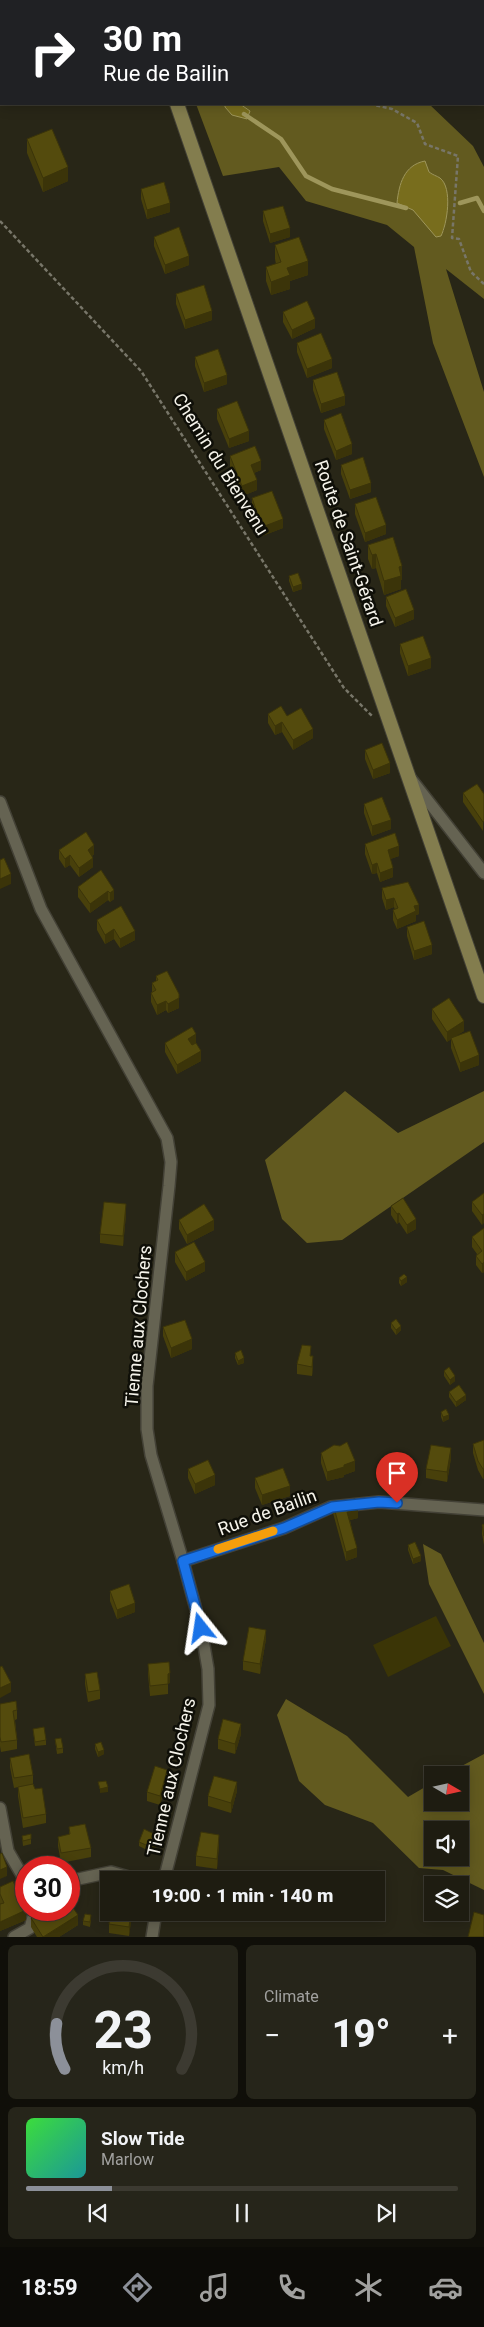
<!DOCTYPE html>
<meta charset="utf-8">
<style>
body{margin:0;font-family:Roboto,sans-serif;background:#26251a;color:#f1f3f6;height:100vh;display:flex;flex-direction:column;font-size:19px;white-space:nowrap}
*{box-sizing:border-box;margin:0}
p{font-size:16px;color:#a1a19f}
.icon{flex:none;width:28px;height:28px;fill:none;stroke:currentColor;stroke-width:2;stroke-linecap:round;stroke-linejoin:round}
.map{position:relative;height:1937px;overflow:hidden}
.panel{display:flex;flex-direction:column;gap:8px;padding:8px;background:#100f09;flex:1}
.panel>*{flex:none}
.banner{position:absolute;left:0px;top:0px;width:485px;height:105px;box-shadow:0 2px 12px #0003,0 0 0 1px #3c3a31;background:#202124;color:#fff;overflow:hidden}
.needle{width:32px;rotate:99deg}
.tools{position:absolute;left:424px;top:1766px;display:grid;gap:10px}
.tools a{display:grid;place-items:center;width:45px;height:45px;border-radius:0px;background:#1e1c11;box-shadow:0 2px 12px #0003,0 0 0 1px #3c3a31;font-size:25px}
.speed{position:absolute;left:15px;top:1856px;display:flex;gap:10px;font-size:25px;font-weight:700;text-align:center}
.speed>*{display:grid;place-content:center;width:65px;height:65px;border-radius:50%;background:#1e1c11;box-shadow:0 2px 12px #0003,0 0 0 1px #3c3a31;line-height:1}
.speed .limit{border:8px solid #d22;background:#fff;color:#111}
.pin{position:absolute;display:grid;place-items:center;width:42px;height:42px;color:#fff;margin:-51px -21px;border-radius:50% 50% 50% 0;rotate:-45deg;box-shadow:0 0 5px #0007}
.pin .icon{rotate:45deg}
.me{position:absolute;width:55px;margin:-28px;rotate:345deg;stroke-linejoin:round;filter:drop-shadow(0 0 4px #0008)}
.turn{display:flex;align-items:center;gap:18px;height:105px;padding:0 20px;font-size:22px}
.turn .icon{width:65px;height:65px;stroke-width:2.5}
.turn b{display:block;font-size:35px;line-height:42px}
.big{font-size:38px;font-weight:800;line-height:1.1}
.panel .card{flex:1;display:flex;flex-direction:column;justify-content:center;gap:8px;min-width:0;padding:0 18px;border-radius:8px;background:#26251a}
.panel .dial{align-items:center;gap:0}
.dial svg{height:130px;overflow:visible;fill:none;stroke:#3c3a31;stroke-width:7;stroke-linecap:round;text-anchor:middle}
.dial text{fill:#f1f3f6;stroke:none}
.song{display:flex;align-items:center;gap:15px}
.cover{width:60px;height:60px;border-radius:8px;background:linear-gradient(135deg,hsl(120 70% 55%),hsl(180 70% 35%))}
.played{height:5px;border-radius:2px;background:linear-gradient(90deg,#8c9099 20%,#3c3a31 20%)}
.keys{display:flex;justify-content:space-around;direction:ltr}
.heat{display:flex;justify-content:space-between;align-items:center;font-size:28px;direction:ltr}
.panel .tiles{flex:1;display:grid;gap:8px;grid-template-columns:1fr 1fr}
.card:last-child{grid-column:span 2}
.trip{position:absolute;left:100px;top:1871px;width:285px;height:50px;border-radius:0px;background:#1e1c11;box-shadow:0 2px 12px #0003,0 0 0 1px #3c3a31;font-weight:800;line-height:50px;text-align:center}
.dock{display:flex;height:80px;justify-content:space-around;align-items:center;background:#0c0b07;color:#a1a19f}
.dock .icon{width:35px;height:35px}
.dock .current{color:#8c9099}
.dock b{font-size:22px;color:#f1f3f6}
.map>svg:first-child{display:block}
.green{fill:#3b3506}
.forest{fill:#625a1f;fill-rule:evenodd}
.water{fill:#786d1d;stroke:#9e965b}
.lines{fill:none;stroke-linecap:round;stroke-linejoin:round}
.stream{stroke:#9e965b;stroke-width:4.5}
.minor-casing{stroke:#434136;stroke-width:14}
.secondary-casing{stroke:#434136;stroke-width:16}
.path{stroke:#787669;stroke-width:2.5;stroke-dasharray:4 2.5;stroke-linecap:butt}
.minor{stroke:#656352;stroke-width:11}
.secondary{stroke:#837d4e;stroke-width:14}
.wall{fill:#48400b}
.shaded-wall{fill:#3b3409}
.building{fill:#544b0d;stroke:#3b3409}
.route-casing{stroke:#114b97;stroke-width:12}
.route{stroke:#1a73e8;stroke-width:9}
.slow{stroke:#f59e0b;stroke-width:9}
.labels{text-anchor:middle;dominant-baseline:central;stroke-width:5;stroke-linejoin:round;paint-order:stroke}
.street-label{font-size:18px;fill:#f6f4eb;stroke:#0f0f08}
</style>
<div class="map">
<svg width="484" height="1937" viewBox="0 0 484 1937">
<rect width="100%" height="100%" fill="#282617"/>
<polygon class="green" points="436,1616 451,1646 388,1677 373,1645"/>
<g class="forest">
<path d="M196,104H225V107L250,111L240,104H255L257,106L259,104H429L473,146L484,167V299L446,269L484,392V477L433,343L414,247L387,225L306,201L279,167L223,176ZM425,162L429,172L441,179L447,193L444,230L436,237L424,220L398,195C402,178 407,164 425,162Z"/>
<polygon points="345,1091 398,1133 484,1091 484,1142 342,1240 307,1243 282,1219 265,1160"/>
<polygon points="423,1544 441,1554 484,1643 484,1694 429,1584"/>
<path d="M286,1699L347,1736L408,1797L432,1783V1802H460V1775H445L484,1754V1890L443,1870L419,1868L373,1823L325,1805L299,1781L277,1715ZM432,1830H460V1858H432Z"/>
</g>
<g class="water">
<polygon points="225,104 240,104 250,111 247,119 232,115 225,107"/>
<path d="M425,161L429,172C433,175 437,176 440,178C453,188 447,224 441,236L436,237L413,210L397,203C399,184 404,165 425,161Z"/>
</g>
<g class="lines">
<g class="stream">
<polyline points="180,0 180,1"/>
<polyline points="244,114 281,139 306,176 332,189 406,208"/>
<polyline points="460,203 477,198 484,211"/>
</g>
<g class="minor-casing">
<g id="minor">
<polyline points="411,779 484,873"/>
<polyline points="0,802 41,909 167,1138 171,1162 169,1186 147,1386 147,1429 151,1455 183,1561 201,1628 208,1669 209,1705 164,1880"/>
<polyline points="183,1561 284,1528 331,1507 379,1502 484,1510"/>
<polyline points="0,1808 8,1851 26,1882"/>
<polyline points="69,1881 111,1872 139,1880"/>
<polyline points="14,1937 30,1928 35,1910"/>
<polyline points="152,1937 156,1912"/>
</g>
</g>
<g class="secondary-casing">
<g id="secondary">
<polyline points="141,0 141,1"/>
<polyline points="177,104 484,996"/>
</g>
</g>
<g class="path">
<polyline points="440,1 442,0"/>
<polyline points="370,104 392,109 417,123 425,144 458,156 452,238 459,239 471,272 484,284"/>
<polyline points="0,221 141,371 344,688 373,717"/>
</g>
<use href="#minor" class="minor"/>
<use href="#secondary" class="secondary"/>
</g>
<g class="wall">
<polygon points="27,139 68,181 43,192 27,153"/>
<polygon points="141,189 170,212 147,219 141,199"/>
<polygon points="263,211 290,237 270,243 263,221"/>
<polygon points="154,237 189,265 165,274 154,246"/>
<polygon points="275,245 308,275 290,281 290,289 271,295 266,281 266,267 276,264 275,259"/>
<polygon points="176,294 212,320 185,329 176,304"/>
<polygon points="283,312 315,328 292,339 283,322"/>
<polygon points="297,343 332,368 307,378 297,352"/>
<polygon points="195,357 227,384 204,392 195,366"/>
<polygon points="313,380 345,405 321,413 313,390"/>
<polygon points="217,409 249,441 229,448 217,419"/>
<polygon points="324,420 352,454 336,460 324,429"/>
<polygon points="230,456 261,470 254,473 257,490 242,496 230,466"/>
<polygon points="341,465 371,492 350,499 341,474"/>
<polygon points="252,498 283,528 262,536 252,508"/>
<polygon points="355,504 386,534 365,542 355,514"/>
<polygon points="368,545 402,580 401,580 401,589 384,595 376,568 372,569 368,559"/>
<polygon points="289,576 302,589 293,592 289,581"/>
<polygon points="386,597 414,619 395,627 386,606"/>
<polygon points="400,644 431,668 408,676 400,653"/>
<polygon points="268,714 287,716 313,738 293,750 282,732 275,735 268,723"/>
<polygon points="365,750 390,773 373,779 365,759"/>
<polygon points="463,793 484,794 483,831 463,802"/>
<polygon points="364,804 391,829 372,836 364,813"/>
<polygon points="365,844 399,856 390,859 393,877 380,882 377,873 372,874 365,854"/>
<polygon points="59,850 94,854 92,856 93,867 79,877 70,865 65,868 59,859"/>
<polygon points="101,870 114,899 110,902 108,900 90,913 78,897 78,887"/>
<polygon points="382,888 419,914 416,915 416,921 397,929 393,920 393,910 395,910 394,907 386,910 382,898"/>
<polygon points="97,920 135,940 120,948 114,939 105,944 97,930"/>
<polygon points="407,927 432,954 414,960 407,936"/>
<polygon points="156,976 179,1008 168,1013 166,1010 157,1015 151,1002 151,993 152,992 152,983 156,981"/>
<polygon points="432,1009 464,1031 454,1037 479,1065 460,1072 451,1048 451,1039 447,1042 432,1019"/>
<polygon points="165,1043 201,1061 177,1074 165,1052"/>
<polygon points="484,1193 482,1225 472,1211 472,1202"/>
<polygon points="391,1206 416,1229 407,1234 399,1222 397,1224 391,1215"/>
<polygon points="126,1214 123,1246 100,1243 100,1234"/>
<polygon points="179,1220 214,1230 187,1244 179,1229"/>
<polygon points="484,1228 484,1272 482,1273 476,1265 476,1256 477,1254 472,1247 472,1237"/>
<polygon points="175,1252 205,1271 186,1281 175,1262"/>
<polygon points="399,1278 407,1282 401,1286 399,1283"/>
<polygon points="391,1323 401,1330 396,1335 391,1328"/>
<polygon points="163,1327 192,1349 171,1358 163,1336"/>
<polygon points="235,1353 244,1363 238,1365 235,1358"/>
<polygon points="311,1356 313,1366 312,1376 297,1374 297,1364"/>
<polygon points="444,1371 455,1381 450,1385 444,1376"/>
<polygon points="449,1392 466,1400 456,1407 449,1397"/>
<polygon points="441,1412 449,1419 443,1422 441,1417"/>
<polygon points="484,1440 484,1478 483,1479 478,1470 473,1453 473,1444"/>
<polygon points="321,1453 355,1471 344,1475 344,1477 327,1481 321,1463"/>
<polygon points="451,1458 447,1482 426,1478 426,1469"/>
<polygon points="188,1469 215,1485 195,1494 188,1478"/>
<polygon points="255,1478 290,1496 262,1505 255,1488"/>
<polygon points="333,1504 358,1518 350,1520 357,1557 346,1561 333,1513"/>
<polygon points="484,1524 484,1545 482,1534 482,1525"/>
<polygon points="408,1545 421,1561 413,1564 408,1550"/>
<polygon points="110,1591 135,1612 117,1619 110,1601"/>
<polygon points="266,1639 260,1674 243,1670 243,1661"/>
<polygon points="148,1664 170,1683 168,1683 168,1694 150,1696 148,1674"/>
<polygon points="85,1674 100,1690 100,1699 88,1702 85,1684"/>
<polygon points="0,1704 17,1710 17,1719 15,1720 17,1740 17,1749 1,1752 0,1746"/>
<polygon points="33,1729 46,1740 46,1745 35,1746"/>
<polygon points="241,1734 235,1754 218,1749 218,1739"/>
<polygon points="55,1739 63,1748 63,1753 57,1754"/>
<polygon points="95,1744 104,1754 98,1757 95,1749"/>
<polygon points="10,1758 33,1775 33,1784 46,1814 46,1823 23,1828 18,1796 18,1787 14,1788 10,1767"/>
<polygon points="167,1780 160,1805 147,1801 147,1792"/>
<polygon points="237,1791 231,1813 208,1806 208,1796"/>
<polygon points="69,1827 91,1848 91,1857 61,1863 58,1846 58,1837 69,1835"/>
<polygon points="22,1836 31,1839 31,1844 23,1846"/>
<polygon points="158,1841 153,1853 139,1846 139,1842"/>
<polygon points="219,1844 217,1869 196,1866 196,1856"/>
<polygon points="0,1887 26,1920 0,1931"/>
<polygon points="132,1912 129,1936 109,1933 109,1924 115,1916"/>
<polygon points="31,1918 44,1918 78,1925 59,1937 37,1937 31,1927"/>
<polygon points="91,1920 90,1927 83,1925 83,1921"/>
</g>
<g class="shaded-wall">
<polygon points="68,167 68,181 43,192 43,178"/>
<polygon points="170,203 170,212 147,219 147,210"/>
<polygon points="290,228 290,237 270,243 270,234"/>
<polygon points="189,256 189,265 165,274 165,265"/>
<polygon points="308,261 308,275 290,281 290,289 271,295 271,282 287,268"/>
<polygon points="212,311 212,320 185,329 185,320"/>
<polygon points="315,319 315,328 292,339 292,330"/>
<polygon points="332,359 332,368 307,378 307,369"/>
<polygon points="227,375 227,384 204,392 204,383"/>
<polygon points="345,396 345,405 321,413 321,404"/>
<polygon points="249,431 249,441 229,448 229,439"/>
<polygon points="352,444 352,454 336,460 336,451"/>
<polygon points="261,461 261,470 251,474 251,465"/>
<polygon points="257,480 257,490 242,496 242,486"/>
<polygon points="371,483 371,492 350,499 350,490"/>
<polygon points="283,519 283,528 262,536 262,527"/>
<polygon points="386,525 386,534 365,542 365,533"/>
<polygon points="376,554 376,568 372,569 372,555"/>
<polygon points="402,566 402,580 401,580 401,589 384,595 384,581 399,567"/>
<polygon points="302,584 302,589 293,592 293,587"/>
<polygon points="414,610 414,619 395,627 395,618"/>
<polygon points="431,658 431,668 408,676 408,666"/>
<polygon points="282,722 282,732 275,735 275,726"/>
<polygon points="313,729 313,738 293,750 293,740"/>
<polygon points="390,763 390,773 373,779 373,770"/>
<polygon points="391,820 391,829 372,836 372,826"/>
<polygon points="94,845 94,854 88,859 88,850"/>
<polygon points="399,846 399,856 388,860 388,850"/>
<polygon points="70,855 70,865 65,868 65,859"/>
<polygon points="93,858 93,867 79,877 79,868"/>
<polygon points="377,863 377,873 372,874 372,865"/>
<polygon points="393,868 393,877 380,882 380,873"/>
<polygon points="11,874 11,884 0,889 0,879"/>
<polygon points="114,890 114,899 110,902 110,893"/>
<polygon points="108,891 108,900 90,913 90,904"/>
<polygon points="394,898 394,907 386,910 386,900"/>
<polygon points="419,905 419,914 416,915 416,921 397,929 397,920 414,906"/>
<polygon points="114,929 114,939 105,944 105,935"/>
<polygon points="135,931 135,940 120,948 120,939"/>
<polygon points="432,945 432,954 414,960 414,951"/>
<polygon points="179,994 179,1008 168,1013 168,1004"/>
<polygon points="166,1001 166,1010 157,1015 157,1005"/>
<polygon points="464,1021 464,1031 447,1042 447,1032"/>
<polygon points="196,1034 196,1044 188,1048 188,1039"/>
<polygon points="201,1051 201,1061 177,1074 177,1065"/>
<polygon points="479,1055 479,1065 460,1072 460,1063"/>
<polygon points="126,1204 126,1214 123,1246 123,1236"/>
<polygon points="399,1213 399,1222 397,1224 397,1214"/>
<polygon points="484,1214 484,1223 482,1225 482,1215"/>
<polygon points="416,1219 416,1229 407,1234 407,1225"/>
<polygon points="214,1220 214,1230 187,1244 187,1235"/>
<polygon points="205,1262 205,1271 186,1281 186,1272"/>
<polygon points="484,1262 484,1272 482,1273 482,1264"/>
<polygon points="407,1277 407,1282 401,1286 401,1281"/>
<polygon points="401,1326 401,1330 396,1335 396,1330"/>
<polygon points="192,1339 192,1349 171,1358 171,1348"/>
<polygon points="313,1356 313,1366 312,1376 312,1367"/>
<polygon points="244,1358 244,1363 238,1365 238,1361"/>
<polygon points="455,1376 455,1381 450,1385 450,1380"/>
<polygon points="466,1395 466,1400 456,1407 456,1402"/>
<polygon points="449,1415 449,1419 443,1422 443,1417"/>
<polygon points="451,1448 451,1458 447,1482 447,1472"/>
<polygon points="355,1461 355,1471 344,1475 344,1465"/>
<polygon points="344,1467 344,1477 327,1481 327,1472"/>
<polygon points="483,1469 484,1469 484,1478 483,1479"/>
<polygon points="215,1475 215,1485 195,1494 195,1484"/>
<polygon points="290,1486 290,1496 262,1505 262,1495"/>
<polygon points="358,1509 358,1518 347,1521 347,1512"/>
<polygon points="357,1548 357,1557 346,1561 346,1552"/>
<polygon points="421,1556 421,1561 413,1564 413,1559"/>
<polygon points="135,1603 135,1612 117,1619 117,1610"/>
<polygon points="266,1630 266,1639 260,1674 260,1664"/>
<polygon points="170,1673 170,1683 168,1684 168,1674"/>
<polygon points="11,1683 11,1692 0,1698 0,1688"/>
<polygon points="241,1724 241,1734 235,1754 235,1744"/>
<polygon points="104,1750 104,1754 98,1757 98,1752"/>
<polygon points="167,1770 167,1780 160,1805 160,1796"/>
<polygon points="237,1782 237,1791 231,1813 231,1803"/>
<polygon points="108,1787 108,1792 100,1793 100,1789"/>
<polygon points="219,1835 219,1844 217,1869 217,1859"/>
<polygon points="158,1836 158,1841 153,1853 153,1848"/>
<polygon points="7,1867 7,1876 0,1879 0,1870"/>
<polygon points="26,1910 26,1920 0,1931 0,1922"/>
<polygon points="131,1912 132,1912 132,1916 129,1936 129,1927"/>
<polygon points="78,1915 78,1925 59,1937 44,1937"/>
</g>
<g class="building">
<polygon points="52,129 68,167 43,178 27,139"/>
<polygon points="164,182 170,203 147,210 141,189"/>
<polygon points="283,206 290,228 270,234 263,211"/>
<polygon points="179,227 189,256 165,265 154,237"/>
<polygon points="299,237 308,261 287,268 290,275 271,282 266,267 281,262 275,245"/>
<polygon points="204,285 212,311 185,320 176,294"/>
<polygon points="307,301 315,319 292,330 283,312"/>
<polygon points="321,333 332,359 307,369 297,343"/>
<polygon points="218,349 227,375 204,383 195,357"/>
<polygon points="337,372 345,396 321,404 313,380"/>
<polygon points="237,401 249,431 229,439 217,409"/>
<polygon points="341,413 352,444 336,451 324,420"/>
<polygon points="255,446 261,461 251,465 257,480 242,486 230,456"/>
<polygon points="363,457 371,483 350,490 341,465"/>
<polygon points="272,491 283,519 262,527 252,498"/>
<polygon points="376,497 386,525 365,533 355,504"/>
<polygon points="393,537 402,566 399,567 401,576 384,581 376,554 372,555 368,545"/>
<polygon points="298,573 302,584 293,587 289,576"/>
<polygon points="406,589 414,610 395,618 386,597"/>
<polygon points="423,636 431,658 408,666 400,644"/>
<polygon points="281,706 287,716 301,708 313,729 293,740 282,722 275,726 268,714"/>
<polygon points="382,743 390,763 373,770 365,750"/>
<polygon points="477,784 484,794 484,821 483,822 463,793"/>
<polygon points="382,797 391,820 372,826 364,804"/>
<polygon points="86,832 94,845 88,850 93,858 79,868 70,855 65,859 59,850"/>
<polygon points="395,833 399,846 388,850 393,868 380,873 377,863 372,865 365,844"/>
<polygon points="4,858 11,874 0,879 0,860"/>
<polygon points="101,870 114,890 110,893 108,891 90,904 78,887"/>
<polygon points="408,882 419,905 414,906 416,911 397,920 393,910 398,908 394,898 386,900 382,888"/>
<polygon points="121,906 135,931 120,939 114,929 105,935 97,920"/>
<polygon points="424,921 432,945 414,951 407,927"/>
<polygon points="167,971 179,994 179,998 168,1004 166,1001 157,1005 151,993 156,990 152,983 158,980 156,976"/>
<polygon points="449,998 464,1021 447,1032 432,1009"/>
<polygon points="192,1027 196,1034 188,1039 192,1045 196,1043 201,1051 177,1065 165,1043"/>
<polygon points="470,1031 479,1055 460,1063 451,1038"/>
<polygon points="484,1193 484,1214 482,1215 472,1202"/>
<polygon points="403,1198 416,1219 407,1225 399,1213 397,1214 391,1206"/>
<polygon points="104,1202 126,1204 123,1236 100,1234"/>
<polygon points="204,1204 214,1220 187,1235 179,1220"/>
<polygon points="484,1228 484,1262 482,1264 476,1256 482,1251 472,1237"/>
<polygon points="194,1242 205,1262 186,1272 175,1252"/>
<polygon points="404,1274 407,1277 401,1281 399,1278"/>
<polygon points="396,1319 401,1326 396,1330 391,1323"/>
<polygon points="185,1320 192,1339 171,1348 163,1327"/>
<polygon points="302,1345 311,1346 310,1356 313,1356 312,1367 297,1364"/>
<polygon points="241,1350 244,1358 238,1361 235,1353"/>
<polygon points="449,1367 455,1376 450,1380 444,1371"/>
<polygon points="459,1385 466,1395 456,1402 449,1392"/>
<polygon points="446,1409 449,1415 443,1417 441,1412"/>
<polygon points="484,1440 484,1469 483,1469 478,1461 473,1444"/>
<polygon points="347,1442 355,1461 344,1465 344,1467 327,1472 321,1453 334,1445 340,1446"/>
<polygon points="431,1445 451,1448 447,1472 426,1469"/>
<polygon points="208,1460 215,1475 195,1484 188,1469"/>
<polygon points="283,1468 290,1486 262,1495 255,1478"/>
<polygon points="355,1499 358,1509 347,1512 357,1548 346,1552 333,1504"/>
<polygon points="484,1524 484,1536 482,1525"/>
<polygon points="415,1542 421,1556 413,1559 408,1545"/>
<polygon points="129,1584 135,1603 117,1610 110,1591"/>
<polygon points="249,1627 266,1630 260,1664 243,1661"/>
<polygon points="169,1662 170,1673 168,1674 168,1684 150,1686 148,1664"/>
<polygon points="2,1666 11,1683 0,1688 0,1667"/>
<polygon points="97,1672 100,1690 88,1692 85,1674"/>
<polygon points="16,1701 17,1710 13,1711 17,1740 1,1742 0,1737 0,1704"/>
<polygon points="223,1719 241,1724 235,1744 218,1739"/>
<polygon points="44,1727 46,1740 35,1742 33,1729"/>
<polygon points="61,1738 63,1748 57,1749 55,1739"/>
<polygon points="101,1742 104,1750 98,1752 95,1744"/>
<polygon points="29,1754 33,1775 14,1778 10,1758"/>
<polygon points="155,1766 167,1770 160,1796 147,1792"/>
<polygon points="214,1776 237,1782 231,1803 208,1796"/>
<polygon points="106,1781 108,1787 100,1789 98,1782"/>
<polygon points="33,1784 35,1789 42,1788 46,1814 23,1818 18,1787"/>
<polygon points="85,1824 91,1848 61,1853 58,1837 70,1834 69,1827"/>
<polygon points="144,1829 158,1836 153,1848 139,1842"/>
<polygon points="201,1832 219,1835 217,1859 196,1856"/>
<polygon points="31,1834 31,1839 23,1841 22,1836"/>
<polygon points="2,1853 7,1867 0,1870 0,1854"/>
<polygon points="13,1881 26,1910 0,1922 0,1904 4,1903 0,1894 0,1887"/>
<polygon points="69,1902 78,1915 43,1937 31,1918 40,1912 44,1918 56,1910 69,1910"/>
<polygon points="115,1912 131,1912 129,1927 109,1924 110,1916 115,1916"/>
<polygon points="474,1912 484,1915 484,1937 468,1937"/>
<polygon points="85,1914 91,1915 90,1922 83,1921"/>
</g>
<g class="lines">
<g class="route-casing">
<polyline id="route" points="201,1628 183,1561 284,1528 332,1507 379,1502 397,1503"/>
</g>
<use href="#route" class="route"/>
<polyline class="slow" points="218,1549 273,1531"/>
</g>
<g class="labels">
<g class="street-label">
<text transform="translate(221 464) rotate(58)">Chemin du Bienvenu</text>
<text transform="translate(349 543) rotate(71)">Route de Saint-Gérard</text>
<text transform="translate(138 1326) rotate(-85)">Tienne aux Clochers</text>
<text transform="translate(267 1512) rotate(-20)">Rue de Bailin</text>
<text transform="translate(171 1777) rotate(-77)">Tienne aux Clochers</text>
</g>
</g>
</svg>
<div class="tools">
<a><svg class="needle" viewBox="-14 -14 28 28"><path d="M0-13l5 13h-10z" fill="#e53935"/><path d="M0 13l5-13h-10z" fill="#a1a19f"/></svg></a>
<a><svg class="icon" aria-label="sound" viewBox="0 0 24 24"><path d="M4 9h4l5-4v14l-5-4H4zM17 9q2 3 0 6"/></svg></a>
<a><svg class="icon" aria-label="layers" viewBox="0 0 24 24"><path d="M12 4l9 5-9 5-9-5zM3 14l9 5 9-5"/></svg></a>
</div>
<div class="speed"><div class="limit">30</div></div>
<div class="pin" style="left:397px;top:1503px;background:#d93025"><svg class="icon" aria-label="arrive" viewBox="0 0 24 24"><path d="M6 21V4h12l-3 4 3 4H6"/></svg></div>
<svg class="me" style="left:201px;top:1628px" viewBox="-20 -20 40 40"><path d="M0-17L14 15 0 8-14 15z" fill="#1a73e8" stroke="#fff" stroke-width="4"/></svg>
<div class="trip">19:00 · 1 min · 140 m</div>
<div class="banner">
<div class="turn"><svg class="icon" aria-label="right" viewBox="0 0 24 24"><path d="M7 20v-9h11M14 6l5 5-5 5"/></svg><div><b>30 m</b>Rue de Bailin</div></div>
</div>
</div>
<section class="panel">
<div class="tiles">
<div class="card dial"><svg viewBox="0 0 100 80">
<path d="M14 69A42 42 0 1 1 86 69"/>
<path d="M14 69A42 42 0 0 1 9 41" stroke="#8c9099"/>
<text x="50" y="56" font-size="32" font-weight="700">23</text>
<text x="50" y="72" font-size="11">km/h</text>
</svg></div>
<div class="card"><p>Climate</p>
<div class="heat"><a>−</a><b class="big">19°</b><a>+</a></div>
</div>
<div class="card">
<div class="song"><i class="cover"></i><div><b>Slow Tide</b><p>Marlow</p></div></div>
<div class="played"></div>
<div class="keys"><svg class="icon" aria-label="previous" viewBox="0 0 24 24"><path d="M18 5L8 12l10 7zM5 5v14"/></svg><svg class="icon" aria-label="pause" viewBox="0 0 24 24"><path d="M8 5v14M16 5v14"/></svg><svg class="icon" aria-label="next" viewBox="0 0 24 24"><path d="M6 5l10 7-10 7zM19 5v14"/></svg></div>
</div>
</div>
</section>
<nav class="dock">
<b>18:59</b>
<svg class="icon current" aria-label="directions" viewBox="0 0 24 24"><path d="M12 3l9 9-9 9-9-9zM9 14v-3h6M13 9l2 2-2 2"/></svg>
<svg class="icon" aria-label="music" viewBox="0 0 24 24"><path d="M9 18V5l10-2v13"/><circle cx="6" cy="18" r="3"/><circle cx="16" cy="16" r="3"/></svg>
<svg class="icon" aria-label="phone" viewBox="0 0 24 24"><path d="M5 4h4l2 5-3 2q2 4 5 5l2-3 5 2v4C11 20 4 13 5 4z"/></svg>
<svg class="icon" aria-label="climate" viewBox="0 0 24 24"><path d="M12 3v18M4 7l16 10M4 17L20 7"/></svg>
<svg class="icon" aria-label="car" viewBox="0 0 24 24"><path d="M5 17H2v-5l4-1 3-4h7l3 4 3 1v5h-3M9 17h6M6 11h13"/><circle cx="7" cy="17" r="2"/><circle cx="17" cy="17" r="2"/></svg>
</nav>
